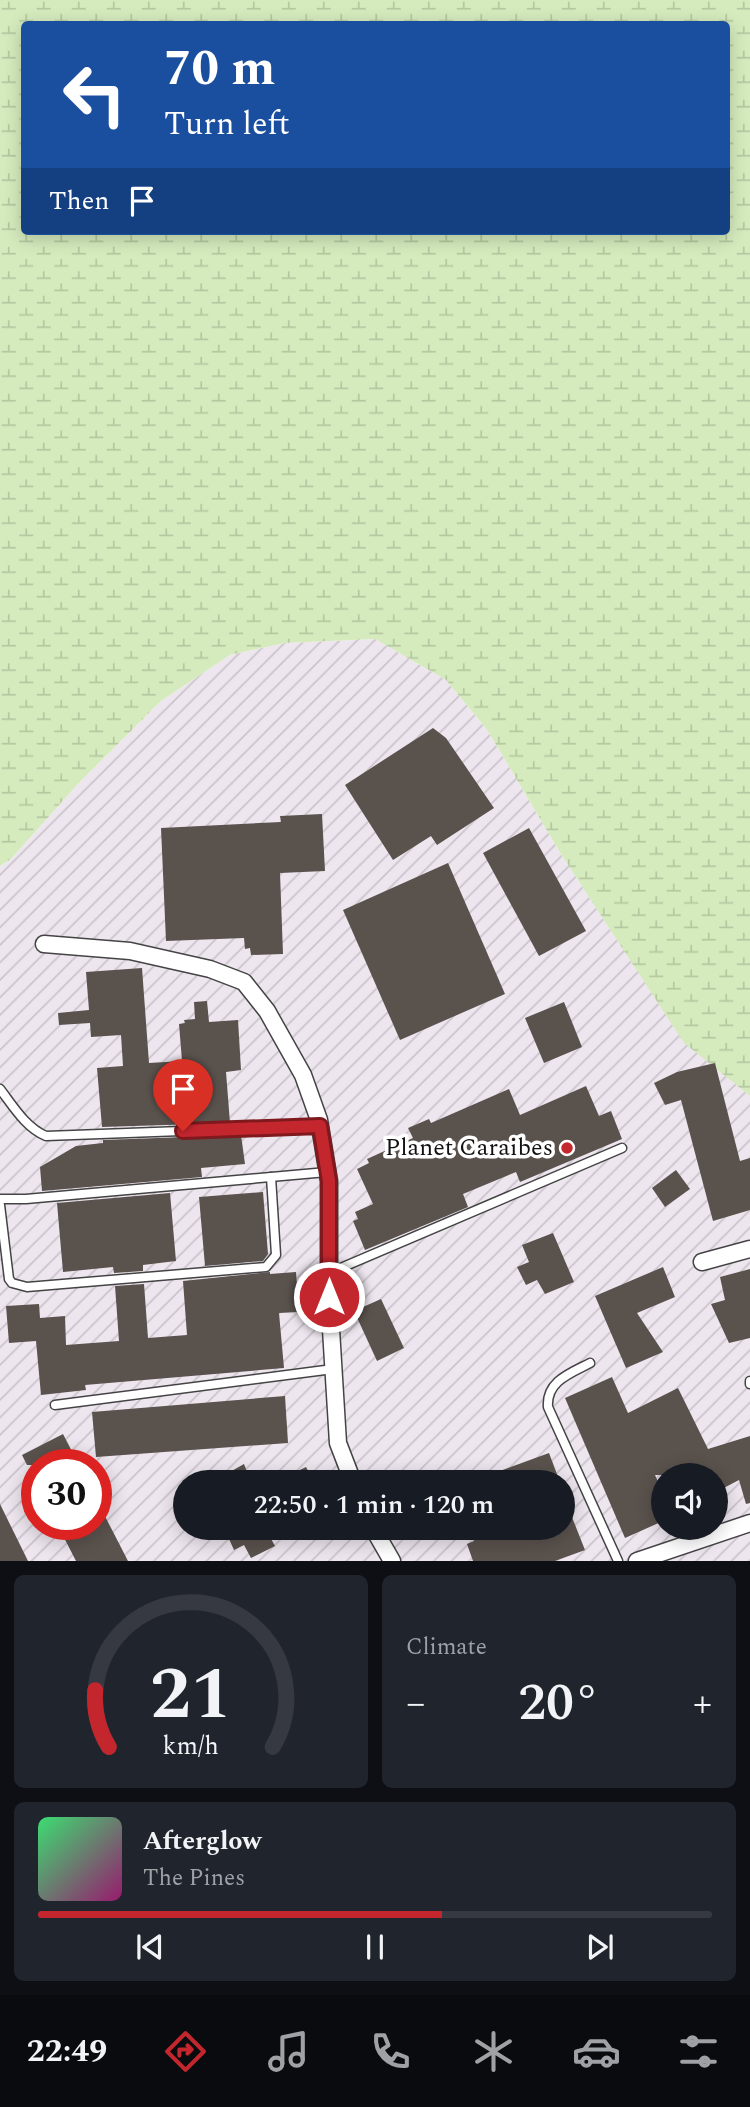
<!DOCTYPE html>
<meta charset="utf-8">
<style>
body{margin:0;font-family:Spectral,serif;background:#20242c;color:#f1f3f6;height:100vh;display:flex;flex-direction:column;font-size:26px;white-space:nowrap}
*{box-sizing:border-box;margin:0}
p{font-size:23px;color:#9ea1a6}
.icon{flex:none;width:38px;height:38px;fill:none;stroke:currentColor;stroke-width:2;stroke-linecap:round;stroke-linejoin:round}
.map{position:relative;height:1561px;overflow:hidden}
.drawer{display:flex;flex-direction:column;gap:14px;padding:14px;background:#0d0f14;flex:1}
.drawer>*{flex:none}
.top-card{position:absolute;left:21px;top:21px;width:709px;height:214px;border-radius:7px;box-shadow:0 4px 18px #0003;background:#1a4fa0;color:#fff;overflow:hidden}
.buttons{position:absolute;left:651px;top:1463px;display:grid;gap:14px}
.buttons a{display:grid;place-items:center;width:77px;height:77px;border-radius:50%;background:#171b24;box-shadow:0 4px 18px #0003;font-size:35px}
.speed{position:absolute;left:21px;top:1449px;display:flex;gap:14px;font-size:35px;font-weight:700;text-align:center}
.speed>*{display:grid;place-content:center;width:91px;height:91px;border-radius:50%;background:#171b24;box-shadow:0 4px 18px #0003;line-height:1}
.speed .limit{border:10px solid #d22;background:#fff;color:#111}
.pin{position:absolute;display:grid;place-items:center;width:60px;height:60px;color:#fff;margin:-72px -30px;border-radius:50% 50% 50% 0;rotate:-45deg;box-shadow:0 0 7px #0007}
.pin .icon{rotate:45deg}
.me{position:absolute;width:77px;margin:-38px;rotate:0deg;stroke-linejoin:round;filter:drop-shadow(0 0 5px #0008)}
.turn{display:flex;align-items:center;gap:24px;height:147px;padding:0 28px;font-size:32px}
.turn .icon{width:91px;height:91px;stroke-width:2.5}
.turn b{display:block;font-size:49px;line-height:60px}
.then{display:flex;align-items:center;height:66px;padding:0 28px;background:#0003;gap:14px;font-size:26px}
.big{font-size:52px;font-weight:600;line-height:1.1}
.drawer .tile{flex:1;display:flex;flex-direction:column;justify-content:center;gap:10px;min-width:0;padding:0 24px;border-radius:10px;background:#20242c}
.drawer .dial{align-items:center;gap:0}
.dial svg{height:182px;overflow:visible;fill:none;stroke:#363941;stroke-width:7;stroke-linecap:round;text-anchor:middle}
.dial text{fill:#f1f3f6;stroke:none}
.song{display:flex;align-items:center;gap:21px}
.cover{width:84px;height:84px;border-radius:10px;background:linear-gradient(135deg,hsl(140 70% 55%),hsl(320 70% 35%))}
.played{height:7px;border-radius:4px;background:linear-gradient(90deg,#c4262e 60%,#363941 60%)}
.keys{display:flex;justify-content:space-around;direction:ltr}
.heat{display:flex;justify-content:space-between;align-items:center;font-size:38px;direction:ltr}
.drawer .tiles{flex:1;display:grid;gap:14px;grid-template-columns:1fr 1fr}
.tile:last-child{grid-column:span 2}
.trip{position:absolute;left:173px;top:1470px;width:402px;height:70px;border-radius:35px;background:#171b24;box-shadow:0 4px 18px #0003;font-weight:600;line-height:70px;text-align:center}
.dock{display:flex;height:112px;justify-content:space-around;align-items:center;background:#090b0e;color:#9ea1a6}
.dock .icon{width:49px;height:49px}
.dock .on{color:#c4262e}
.dock b{font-size:32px;color:#f1f3f6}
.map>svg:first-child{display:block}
.industrial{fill:url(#industrial-furrows);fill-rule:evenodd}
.wetland{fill:url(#wetland-marsh);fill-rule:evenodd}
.building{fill:#5a524d}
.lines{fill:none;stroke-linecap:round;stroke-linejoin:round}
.service-casing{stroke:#444;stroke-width:11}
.minor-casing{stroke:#444;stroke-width:19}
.service{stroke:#fff;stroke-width:8}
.minor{stroke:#fff;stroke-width:16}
.route-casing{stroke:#7f191e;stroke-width:18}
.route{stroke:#c4262e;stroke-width:12}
.poi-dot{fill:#c4262e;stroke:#fff;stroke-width:2.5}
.labels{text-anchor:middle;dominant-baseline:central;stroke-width:7;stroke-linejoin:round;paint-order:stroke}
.poi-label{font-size:24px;fill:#111;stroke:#fff;text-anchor:end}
</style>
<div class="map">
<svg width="750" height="1561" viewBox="0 0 750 1561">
<defs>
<pattern id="industrial-furrows" width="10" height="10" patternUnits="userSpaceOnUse" patternTransform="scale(1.75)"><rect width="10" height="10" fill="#eee6ef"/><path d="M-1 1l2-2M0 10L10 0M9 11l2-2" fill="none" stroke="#cbc4cc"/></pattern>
<pattern id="wetland-marsh" width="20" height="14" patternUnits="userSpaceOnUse" patternTransform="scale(1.75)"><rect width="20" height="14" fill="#d5ebbd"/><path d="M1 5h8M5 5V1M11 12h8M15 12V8" fill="none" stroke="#b6c8a1"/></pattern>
</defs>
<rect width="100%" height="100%" fill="#fffdf5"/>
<path class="industrial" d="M375,639L446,680L488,731L559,851L684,1042L750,1096V1561H0V866L11,859L78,784L161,701L230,655L285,643ZM37,1465H96V1524H37ZM663,1475H716V1528H663ZM186,1482H564V1528H186Z"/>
<path class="wetland" d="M0,0H750V1096L684,1043L559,851L488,731L446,680L375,639L285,643L230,655L161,701L78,784L11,859L0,866ZM24,24H726V231H24Z"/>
<g class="building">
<polygon points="433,728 446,738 494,808 437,845 431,836 393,860 345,785"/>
<polygon points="322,814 325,871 280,873 283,954 251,955 250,948 245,949 244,938 166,941 161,828 281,822 280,816"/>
<polygon points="529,828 586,931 539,956 483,853"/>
<polygon points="448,863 505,994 400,1040 343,910"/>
<polygon points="142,968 149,1063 182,1061 179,1024 185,1023 184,1020 195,1019 194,1002 207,1001 209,1022 238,1020 241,1070 226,1072 230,1123 102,1127 97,1068 123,1066 121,1035 91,1037 90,1023 59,1025 58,1013 89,1010 86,972"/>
<polygon points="564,1002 582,1047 544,1063 525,1018"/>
<polygon points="715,1063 740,1161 750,1158 750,1210 713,1221 681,1100 665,1105 654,1083 677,1072"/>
<polygon points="586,1086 599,1116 611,1111 622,1139 520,1182 516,1172 463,1194 468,1207 365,1250 353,1221 358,1219 355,1212 373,1204 357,1169 369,1163 367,1159 413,1138 408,1128 429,1119 431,1123 509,1089 520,1115"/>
<polygon points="241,1135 245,1164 201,1168 202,1177 42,1191 40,1167 76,1146 103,1143 103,1140"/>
<polygon points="676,1170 690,1189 665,1207 652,1188"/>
<polygon points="263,1192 268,1254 263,1261 205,1266 199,1197"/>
<polygon points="170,1193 176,1261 143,1265 143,1271 114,1273 113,1267 63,1272 57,1203"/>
<polygon points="553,1233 574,1282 545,1294 537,1280 526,1285 517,1267 529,1262 522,1245"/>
<polygon points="663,1267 675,1297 637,1313 663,1352 626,1368 595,1296"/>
<polygon points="750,1269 750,1338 729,1343 711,1304 725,1300 720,1277"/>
<polygon points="270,1272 270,1274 296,1272 299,1312 279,1313 284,1368 85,1385 86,1390 41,1395 36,1341 9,1343 6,1306 39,1304 40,1318 65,1316 66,1345 119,1341 115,1286 144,1284 148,1338 187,1335 183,1281"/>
<polygon points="381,1299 404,1348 377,1361 354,1311"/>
<polygon points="612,1377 628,1413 678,1388 708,1449 750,1436 750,1503 746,1504 739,1480 716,1492 716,1475 655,1475 663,1493 663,1521 625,1538 565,1398"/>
<polygon points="285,1396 288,1443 96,1457 92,1412"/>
<polygon points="63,1434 79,1465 27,1465 22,1455"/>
<polygon points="549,1453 560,1482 474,1482 473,1481"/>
<polygon points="244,1464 251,1482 212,1482"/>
<polygon points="306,1467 314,1482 275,1482"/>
<polygon points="564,1497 585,1550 555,1561 473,1561 467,1544 474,1541 469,1528 564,1528"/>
<polygon points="96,1499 110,1526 128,1561 76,1561 57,1524 96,1524"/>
<polygon points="0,1504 28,1561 0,1561"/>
<polygon points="224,1528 265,1528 275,1546 251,1558 244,1545 234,1550"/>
</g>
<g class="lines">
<g class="service-casing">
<g id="service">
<path d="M0,1089C13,1106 26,1128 46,1136L320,1126"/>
<polyline points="0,1199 26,1199 327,1172"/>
<polyline points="0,1205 9,1279 12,1283 27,1287 266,1267 276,1255 271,1177"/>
<polyline points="329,1273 622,1148"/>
<path d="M590,1363C571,1373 546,1381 548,1407L618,1561"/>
<polyline points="750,1381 750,1384"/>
<polyline points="55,1405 333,1369"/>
</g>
</g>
<g class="minor-casing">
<g id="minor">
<polyline points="44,944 130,951 210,969 244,982 267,1011 303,1075 319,1120 329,1181 329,1297 338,1443 353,1482"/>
<polyline points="702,1262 750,1249"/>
<polyline points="373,1528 392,1561"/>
<polyline points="637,1561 750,1523"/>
</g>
</g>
<use href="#service" class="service"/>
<use href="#minor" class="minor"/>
</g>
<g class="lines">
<g class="route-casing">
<polyline id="route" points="183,1131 320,1126 329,1181 329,1297"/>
</g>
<use href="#route" class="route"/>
</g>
<circle class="poi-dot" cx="567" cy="1148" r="7"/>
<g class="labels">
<g class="poi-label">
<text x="553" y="1148">Planet Caraibes</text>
</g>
</g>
</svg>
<div class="buttons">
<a><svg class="icon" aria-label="sound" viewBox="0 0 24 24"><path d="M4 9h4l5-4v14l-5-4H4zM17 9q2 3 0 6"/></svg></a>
</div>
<div class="speed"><div class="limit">30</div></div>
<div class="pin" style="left:183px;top:1131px;background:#d93025"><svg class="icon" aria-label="arrive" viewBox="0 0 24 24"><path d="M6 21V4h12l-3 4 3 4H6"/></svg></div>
<svg class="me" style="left:329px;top:1297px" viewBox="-20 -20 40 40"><circle r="17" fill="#c4262e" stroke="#fff" stroke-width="3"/><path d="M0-11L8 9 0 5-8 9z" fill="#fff"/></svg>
<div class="trip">22:50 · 1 min · 120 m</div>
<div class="top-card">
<div class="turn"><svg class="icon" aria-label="left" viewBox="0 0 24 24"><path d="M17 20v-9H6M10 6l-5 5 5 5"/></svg><div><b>70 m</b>Turn left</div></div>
<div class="then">Then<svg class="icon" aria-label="arrive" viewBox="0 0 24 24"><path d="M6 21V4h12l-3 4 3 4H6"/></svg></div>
</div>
</div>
<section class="drawer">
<div class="tiles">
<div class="tile dial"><svg viewBox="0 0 100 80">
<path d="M14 69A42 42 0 1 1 86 69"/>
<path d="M14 69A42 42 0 0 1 8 44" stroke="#c4262e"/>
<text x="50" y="56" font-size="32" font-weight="700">21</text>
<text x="50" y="72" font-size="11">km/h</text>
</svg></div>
<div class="tile"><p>Climate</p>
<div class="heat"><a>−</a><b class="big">20°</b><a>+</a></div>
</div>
<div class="tile">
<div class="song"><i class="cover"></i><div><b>Afterglow</b><p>The Pines</p></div></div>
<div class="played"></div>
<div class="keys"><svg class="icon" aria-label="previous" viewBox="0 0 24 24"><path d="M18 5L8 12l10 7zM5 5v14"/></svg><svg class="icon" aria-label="pause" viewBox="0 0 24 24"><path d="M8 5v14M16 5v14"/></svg><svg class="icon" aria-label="next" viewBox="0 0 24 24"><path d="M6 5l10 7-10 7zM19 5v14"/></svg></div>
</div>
</div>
</section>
<nav class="dock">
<b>22:49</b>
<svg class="icon on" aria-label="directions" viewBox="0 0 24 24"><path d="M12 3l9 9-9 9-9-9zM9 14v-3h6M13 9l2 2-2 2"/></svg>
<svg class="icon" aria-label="music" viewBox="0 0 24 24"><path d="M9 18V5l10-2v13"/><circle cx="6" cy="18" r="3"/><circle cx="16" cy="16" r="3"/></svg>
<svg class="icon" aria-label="phone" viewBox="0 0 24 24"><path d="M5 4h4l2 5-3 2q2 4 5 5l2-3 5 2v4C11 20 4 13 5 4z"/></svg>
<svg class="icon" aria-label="climate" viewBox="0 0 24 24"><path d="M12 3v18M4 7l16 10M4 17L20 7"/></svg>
<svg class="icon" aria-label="car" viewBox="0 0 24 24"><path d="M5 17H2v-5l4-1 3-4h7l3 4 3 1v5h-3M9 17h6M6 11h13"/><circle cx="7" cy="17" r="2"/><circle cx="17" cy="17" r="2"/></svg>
<svg class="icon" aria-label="filters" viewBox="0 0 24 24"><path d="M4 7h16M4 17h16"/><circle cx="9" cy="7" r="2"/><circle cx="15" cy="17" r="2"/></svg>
</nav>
